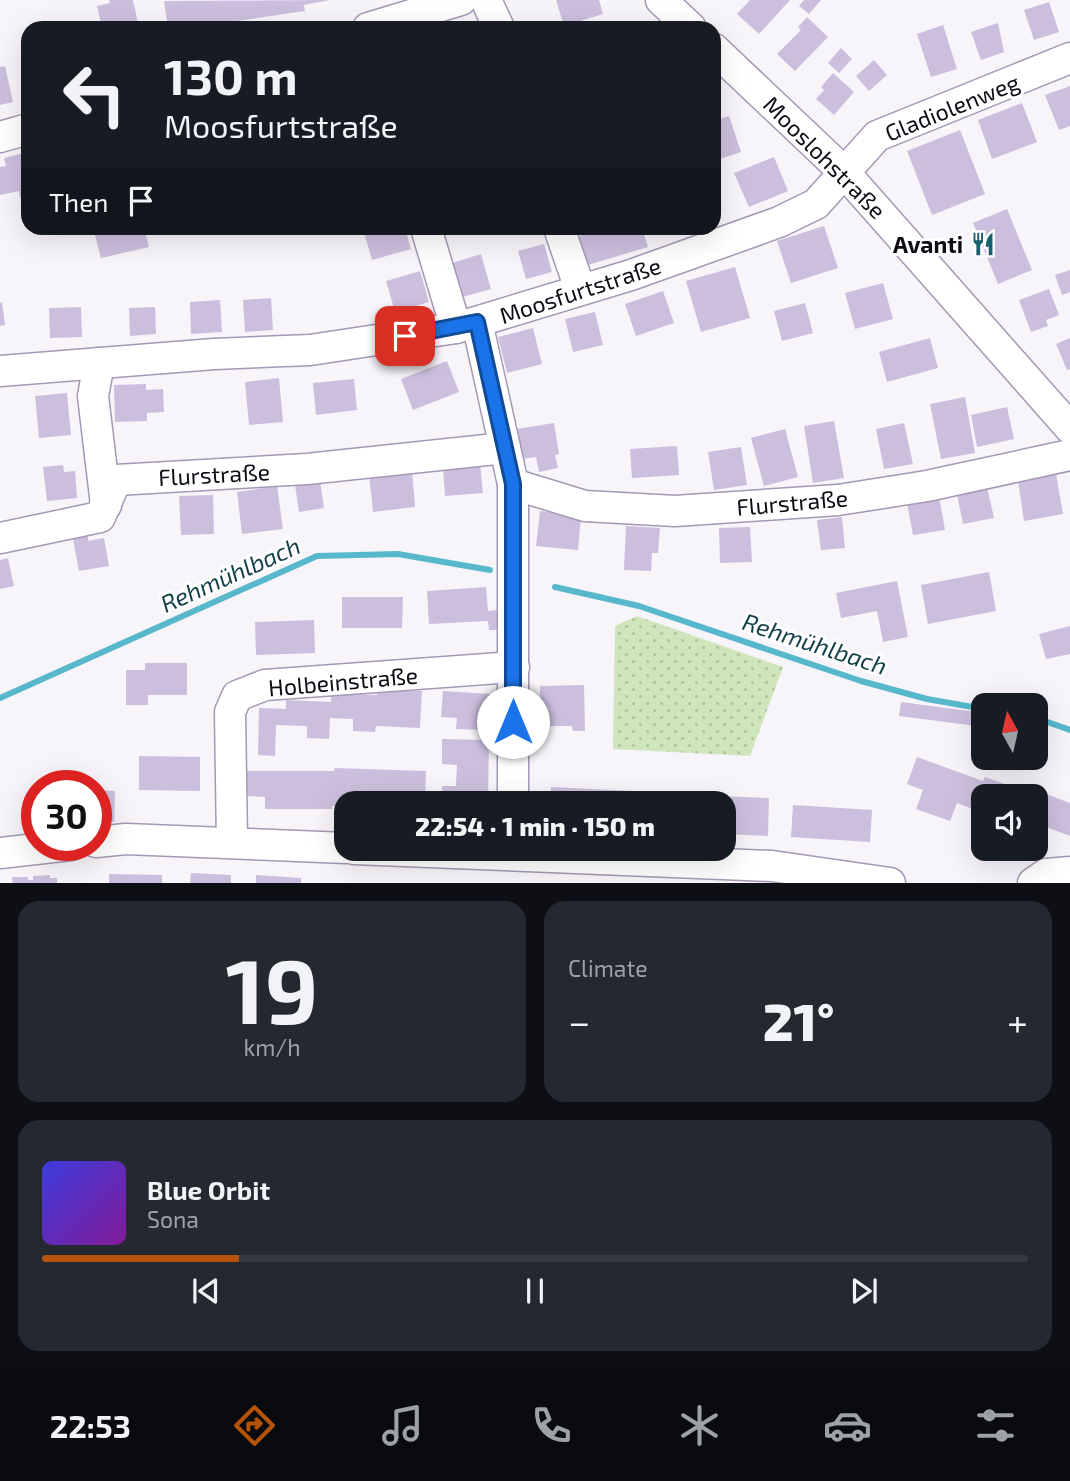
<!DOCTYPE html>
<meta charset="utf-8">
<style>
body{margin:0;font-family:"Exo 2",sans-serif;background:#242831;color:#f1f3f6;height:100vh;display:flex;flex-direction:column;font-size:26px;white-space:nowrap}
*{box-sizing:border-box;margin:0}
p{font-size:23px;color:#9ea1a6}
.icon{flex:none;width:38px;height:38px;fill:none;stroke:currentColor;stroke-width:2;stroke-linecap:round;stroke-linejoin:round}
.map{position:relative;height:883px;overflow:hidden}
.details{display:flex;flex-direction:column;gap:18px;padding:18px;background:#0d0f14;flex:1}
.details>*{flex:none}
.guide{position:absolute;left:21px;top:21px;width:700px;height:214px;border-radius:21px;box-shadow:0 7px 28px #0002;background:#171b24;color:#f1f3f6;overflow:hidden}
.needle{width:46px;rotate:352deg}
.tools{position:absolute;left:971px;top:693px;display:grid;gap:14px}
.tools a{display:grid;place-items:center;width:77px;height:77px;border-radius:14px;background:#171b24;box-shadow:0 7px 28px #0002;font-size:35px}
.speed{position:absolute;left:21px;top:770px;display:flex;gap:14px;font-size:35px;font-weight:700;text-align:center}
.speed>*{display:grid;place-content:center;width:91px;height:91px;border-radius:50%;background:#171b24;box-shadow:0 7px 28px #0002;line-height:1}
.speed .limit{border:10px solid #d22;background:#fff;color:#111}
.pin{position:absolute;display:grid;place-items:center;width:60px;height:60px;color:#fff;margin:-30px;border-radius:14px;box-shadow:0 4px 10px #0006}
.me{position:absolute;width:77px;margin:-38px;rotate:0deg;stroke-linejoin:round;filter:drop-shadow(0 0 5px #0008)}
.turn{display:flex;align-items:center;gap:24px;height:147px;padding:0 28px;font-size:32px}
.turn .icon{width:91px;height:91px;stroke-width:2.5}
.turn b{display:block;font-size:49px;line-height:60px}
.then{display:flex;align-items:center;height:66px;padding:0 28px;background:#0003;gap:14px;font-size:26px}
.big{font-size:52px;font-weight:800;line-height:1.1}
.details .card{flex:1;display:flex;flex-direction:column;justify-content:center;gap:10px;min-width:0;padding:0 24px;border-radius:21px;background:#242831}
.details .dial{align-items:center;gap:0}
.dial b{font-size:91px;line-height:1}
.song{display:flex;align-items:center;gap:21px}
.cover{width:84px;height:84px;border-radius:10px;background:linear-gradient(135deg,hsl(240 70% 55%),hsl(290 70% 35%))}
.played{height:7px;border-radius:4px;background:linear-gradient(90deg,#b45309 20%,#363941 20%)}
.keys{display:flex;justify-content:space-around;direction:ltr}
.heat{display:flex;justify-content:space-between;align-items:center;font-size:38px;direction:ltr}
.details .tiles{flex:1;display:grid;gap:18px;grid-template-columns:1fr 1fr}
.card:last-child{grid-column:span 2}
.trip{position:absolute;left:334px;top:791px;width:402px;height:70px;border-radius:21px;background:#171b24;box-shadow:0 7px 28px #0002;font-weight:800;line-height:70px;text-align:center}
.menu{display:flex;height:112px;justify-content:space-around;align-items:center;background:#090b0e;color:#9ea1a6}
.menu .icon{width:49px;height:49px}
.menu .active{color:#b45309}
.menu b{font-size:32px;color:#f1f3f6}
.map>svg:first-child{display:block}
.grass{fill:url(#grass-dots)}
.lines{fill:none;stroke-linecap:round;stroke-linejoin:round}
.stream{stroke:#57b8cc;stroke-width:6}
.building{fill:#ccbfdd}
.minor-casing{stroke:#a598b4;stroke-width:33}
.minor{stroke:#fff;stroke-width:30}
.route-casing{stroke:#114b97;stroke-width:18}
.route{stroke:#1a73e8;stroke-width:12}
.labels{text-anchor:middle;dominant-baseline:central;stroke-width:6;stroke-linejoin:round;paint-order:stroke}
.street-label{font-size:23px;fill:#0f0a14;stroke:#fff}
.poi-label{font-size:23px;font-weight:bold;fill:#0f0a14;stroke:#fff;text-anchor:end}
.water-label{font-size:24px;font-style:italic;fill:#123f48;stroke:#fff}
</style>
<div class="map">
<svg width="1070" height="883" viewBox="0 0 1070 883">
<defs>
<pattern id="grass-dots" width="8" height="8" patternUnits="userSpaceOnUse" patternTransform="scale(1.75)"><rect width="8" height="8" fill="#cfe6bd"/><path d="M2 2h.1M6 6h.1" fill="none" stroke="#b1c4a2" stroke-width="1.8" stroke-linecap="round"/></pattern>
</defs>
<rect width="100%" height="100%" fill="#f7f4fa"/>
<polygon class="grass" points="637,616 783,667 750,756 613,749 615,626"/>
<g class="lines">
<g class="stream">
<polyline points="555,587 639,606 861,681 927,699 984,709"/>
<polyline points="0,698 317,556 398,554 490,570"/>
<polyline points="1036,718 1070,730"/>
</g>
</g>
<g class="building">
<polygon points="109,0 133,0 139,28 102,28 97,6 110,3"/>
<polygon points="330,0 304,5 305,11 237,21 238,27 232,28 168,28 164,1"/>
<polygon points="556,0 599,0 603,14 564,26"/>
<polygon points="750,0 790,0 759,34 737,14"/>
<polygon points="804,0 821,0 809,14 799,6"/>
<polygon points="1049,2 1059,32 1034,40 1024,10"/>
<polygon points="807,17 828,37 795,71 777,54 801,30 798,27"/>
<polygon points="470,22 472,28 451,28 451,27"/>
<polygon points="998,23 1004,52 981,60 971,32"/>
<polygon points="943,25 957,69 931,77 917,34"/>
<polygon points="841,48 852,59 839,73 828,63"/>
<polygon points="874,60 887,75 869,91 856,76"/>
<polygon points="5,66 13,102 0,105 0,67"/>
<polygon points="833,73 854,92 834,115 816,99 824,90 821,87"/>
<polygon points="1070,86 1070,126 1059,130 1045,95"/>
<polygon points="1022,103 1037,142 992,159 978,120"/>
<polygon points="729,116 741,152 714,161 714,121"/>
<polygon points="960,130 985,194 932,215 907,151"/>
<polygon points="28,152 28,196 20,198 19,191 0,195 0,167 6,166 4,158"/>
<polygon points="774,157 788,191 749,207 734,173"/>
<polygon points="714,200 721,216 714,219"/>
<polygon points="1007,209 1032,270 998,284 973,223"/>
<polygon points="824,226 838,268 791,283 777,241"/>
<polygon points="93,228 144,228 149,247 101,258"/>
<polygon points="368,228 405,228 411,249 372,260 363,229"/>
<polygon points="440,228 474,228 443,236"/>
<polygon points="607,228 642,228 648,247 588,265 579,236"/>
<polygon points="544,244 552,272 526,279 518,251"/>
<polygon points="481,254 491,289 459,298 449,264"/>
<polygon points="735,267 750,318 701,332 686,281"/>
<polygon points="1070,270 1070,292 1062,295 1055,275"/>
<polygon points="420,271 429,302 395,312 386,281"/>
<polygon points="883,283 893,319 855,329 845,293"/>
<polygon points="1049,289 1059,315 1046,320 1048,326 1031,332 1019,300"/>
<polygon points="663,291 674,323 636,336 625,304"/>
<polygon points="271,298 273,330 245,332 243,300"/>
<polygon points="220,300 222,332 191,334 190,302"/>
<polygon points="2,302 5,325 0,326 0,303"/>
<polygon points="805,303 813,333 782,341 774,311"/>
<polygon points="81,307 82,337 50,338 49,308"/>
<polygon points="155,307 156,334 130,336 129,308"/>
<polygon points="595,312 603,345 573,352 565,319"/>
<polygon points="533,328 542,364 507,373 498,337"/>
<polygon points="930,338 938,368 887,382 879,352"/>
<polygon points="1070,338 1070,369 1067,370 1056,344"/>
<polygon points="447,361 459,392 413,410 401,379"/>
<polygon points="279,378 283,422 249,425 245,382"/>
<polygon points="354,379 357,410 316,415 313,383"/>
<polygon points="146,384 146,390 163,389 164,412 147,413 147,421 115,422 114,385"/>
<polygon points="67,393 71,435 39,438 35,396"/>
<polygon points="965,397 975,453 941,459 930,404"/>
<polygon points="1007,407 1014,439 977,447 971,415"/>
<polygon points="834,421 844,478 813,483 804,426"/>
<polygon points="554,423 559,454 555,455 558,468 539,472 536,457 522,459 517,429"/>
<polygon points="904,423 913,464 884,469 876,429"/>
<polygon points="785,429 798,477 764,486 751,438"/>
<polygon points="677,446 679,475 632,478 630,449"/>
<polygon points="741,447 747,485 714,490 708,452"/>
<polygon points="480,464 483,493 445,496 443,467"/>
<polygon points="63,465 64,472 75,471 77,498 47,501 43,467"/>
<polygon points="412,470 415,507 373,512 369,474"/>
<polygon points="1056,474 1063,514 1024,521 1018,481"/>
<polygon points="320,481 324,508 299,512 295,485"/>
<polygon points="277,486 283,529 242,534 237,492"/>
<polygon points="987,487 994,518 963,524 957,494"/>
<polygon points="213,495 214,534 181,535 179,496"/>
<polygon points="939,497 945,530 913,535 907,503"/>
<polygon points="540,511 581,516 578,550 536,546"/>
<polygon points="842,517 845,548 821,550 817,520"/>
<polygon points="626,526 660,528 658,553 652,553 651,571 624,570"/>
<polygon points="750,527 752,562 720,563 719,528"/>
<polygon points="88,536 88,541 104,538 109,566 79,571 73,539"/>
<polygon points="8,558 14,586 0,589 0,560"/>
<polygon points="989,572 996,611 928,624 921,585"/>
<polygon points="897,581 908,637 883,642 877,611 841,618 836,593"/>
<polygon points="486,587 488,611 498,610 500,630 489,630 488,621 429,624 427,591"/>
<polygon points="342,597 403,597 402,628 342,628"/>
<polygon points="314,620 315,653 256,655 255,622"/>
<polygon points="1070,626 1070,654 1046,659 1039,634"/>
<polygon points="145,663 187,663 187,695 148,695 148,705 126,705 126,670 145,670"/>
<polygon points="584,685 585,731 573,731 572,726 549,726 549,720 540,720 540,686"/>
<polygon points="377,689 422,691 420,728 376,726 375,732 353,731 353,719 330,718 329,739 307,738 307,726 276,725 275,756 258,755 259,708 286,709 286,700 331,702 331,693 377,695"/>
<polygon points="443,691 489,694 488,730 456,729 457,718 441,717"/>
<polygon points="901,702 984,713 984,727 899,716"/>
<polygon points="442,739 489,740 488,803 442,803 442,786 456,786 457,765 442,764"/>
<polygon points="139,756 200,757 200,791 139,790"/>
<polygon points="917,757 983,781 985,777 1044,798 1046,794 1070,803 1070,836 1036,823 1036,796 984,796 984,808 975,805 973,809 957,803 950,821 916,809 923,790 907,784"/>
<polygon points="335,768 426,771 425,803 346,803 346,806 332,806 333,809 265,809 265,797 243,796 244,771 334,771"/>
<polygon points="551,787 654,792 653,803 550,803"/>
<polygon points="96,790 115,791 114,822 96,822"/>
<polygon points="686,795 769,798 768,836 724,834 724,803 686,803"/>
<polygon points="793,805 872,810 870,842 791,837"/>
<polygon points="191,873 231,875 231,883 190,883"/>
<polygon points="109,874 162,875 162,883 109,883"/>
<polygon points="50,875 50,878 57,878 57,883 13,883 12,877 28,877 28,880 33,880 33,876"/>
<polygon points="256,875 301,878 301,883 256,883"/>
</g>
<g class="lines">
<g class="minor-casing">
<g id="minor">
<polyline points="486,0 499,28"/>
<polyline points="661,0 691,28"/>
<polyline points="368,28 461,0"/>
<polyline points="714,49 843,171 1070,428"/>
<polyline points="0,137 28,129"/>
<polyline points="426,228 456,328"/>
<polyline points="559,228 580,289"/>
<polyline points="477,322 513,484 513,803"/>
<polyline points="99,363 93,396 106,505"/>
<polyline points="0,371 214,354 310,350 456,328 631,275 779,222 816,204 877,136 1070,58"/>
<polyline points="513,484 585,506 675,511 838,500 927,486 1070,455"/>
<polyline points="0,538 100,517 116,480 307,469 505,448"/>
<polyline points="96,842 126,839 346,848"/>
<polyline points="232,843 230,712 237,696 265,685 514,667"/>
<polyline points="354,849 772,866 890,883"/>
<polyline points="0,853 71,845"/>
<polyline points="1033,883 1046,874 1070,872"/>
</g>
</g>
<use href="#minor" class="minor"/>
</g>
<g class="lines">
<g class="route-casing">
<polyline id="route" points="405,336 477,322 513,484 513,722"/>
</g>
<use href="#route" class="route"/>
</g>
<defs>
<g id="restaurant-bare" transform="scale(1.89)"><path d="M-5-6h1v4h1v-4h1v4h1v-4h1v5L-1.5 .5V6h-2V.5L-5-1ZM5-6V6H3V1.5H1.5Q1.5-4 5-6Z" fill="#185f70" stroke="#fff" stroke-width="2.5" paint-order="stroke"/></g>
</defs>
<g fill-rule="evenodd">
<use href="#restaurant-bare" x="983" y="244"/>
</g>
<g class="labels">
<g class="street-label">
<text transform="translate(952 107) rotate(-22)">Gladiolenweg</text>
<text transform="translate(825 157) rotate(45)">Mooslohstraße</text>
<text transform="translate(580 290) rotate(-18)">Moosfurtstraße</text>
<text transform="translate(214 474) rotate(-3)">Flurstraße</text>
<text transform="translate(792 502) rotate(-5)">Flurstraße</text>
<text transform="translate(343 681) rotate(-5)">Holbeinstraße</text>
</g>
<g class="poi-label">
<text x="963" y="244">Avanti</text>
</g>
<g class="water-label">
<text transform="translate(230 574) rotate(-24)">Rehmühlbach</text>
<text transform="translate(815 643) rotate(18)">Rehmühlbach</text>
</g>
</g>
</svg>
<div class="tools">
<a><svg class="needle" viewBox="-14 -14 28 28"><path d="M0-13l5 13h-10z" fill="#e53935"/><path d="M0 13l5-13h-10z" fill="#9ea1a6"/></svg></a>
<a><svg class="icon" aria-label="sound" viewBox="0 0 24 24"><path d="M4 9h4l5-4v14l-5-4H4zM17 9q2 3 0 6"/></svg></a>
</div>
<div class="speed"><div class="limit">30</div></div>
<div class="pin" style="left:405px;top:336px;background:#d93025"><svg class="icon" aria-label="arrive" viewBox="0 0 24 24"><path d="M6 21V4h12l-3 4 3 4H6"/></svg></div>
<svg class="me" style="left:513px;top:722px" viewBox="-20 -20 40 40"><circle r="19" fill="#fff"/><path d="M0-13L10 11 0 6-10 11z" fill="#1a73e8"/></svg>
<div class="trip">22:54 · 1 min · 150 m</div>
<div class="guide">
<div class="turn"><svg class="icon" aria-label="left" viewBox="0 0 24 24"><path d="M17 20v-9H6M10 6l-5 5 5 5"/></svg><div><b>130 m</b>Moosfurtstraße</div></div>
<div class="then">Then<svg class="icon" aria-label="arrive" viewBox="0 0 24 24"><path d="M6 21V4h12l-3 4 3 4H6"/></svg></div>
</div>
</div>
<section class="details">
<div class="tiles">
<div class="card dial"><b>19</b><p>km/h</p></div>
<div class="card"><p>Climate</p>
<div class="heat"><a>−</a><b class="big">21°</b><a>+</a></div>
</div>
<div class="card">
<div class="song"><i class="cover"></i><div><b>Blue Orbit</b><p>Sona</p></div></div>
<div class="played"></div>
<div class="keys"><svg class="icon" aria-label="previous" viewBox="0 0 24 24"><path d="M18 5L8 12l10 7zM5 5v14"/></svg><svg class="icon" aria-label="pause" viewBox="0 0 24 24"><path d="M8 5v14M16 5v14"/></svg><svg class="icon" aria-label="next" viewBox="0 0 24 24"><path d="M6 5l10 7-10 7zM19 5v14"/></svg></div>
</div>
</div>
</section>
<nav class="menu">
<b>22:53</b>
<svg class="icon active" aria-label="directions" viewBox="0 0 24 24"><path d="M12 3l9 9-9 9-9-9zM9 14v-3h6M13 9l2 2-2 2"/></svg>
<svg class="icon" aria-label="music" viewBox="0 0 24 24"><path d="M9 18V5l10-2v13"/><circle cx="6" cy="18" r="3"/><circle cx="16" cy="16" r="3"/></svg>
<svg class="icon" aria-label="phone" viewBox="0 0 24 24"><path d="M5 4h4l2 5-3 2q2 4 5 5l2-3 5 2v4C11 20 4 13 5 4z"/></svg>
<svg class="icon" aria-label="climate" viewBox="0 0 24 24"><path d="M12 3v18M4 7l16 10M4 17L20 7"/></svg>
<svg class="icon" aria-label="car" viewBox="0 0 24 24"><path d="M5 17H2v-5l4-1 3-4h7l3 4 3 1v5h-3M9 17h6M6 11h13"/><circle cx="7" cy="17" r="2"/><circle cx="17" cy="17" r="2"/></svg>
<svg class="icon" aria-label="filters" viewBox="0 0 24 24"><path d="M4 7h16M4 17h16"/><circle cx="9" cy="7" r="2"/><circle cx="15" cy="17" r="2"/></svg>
</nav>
